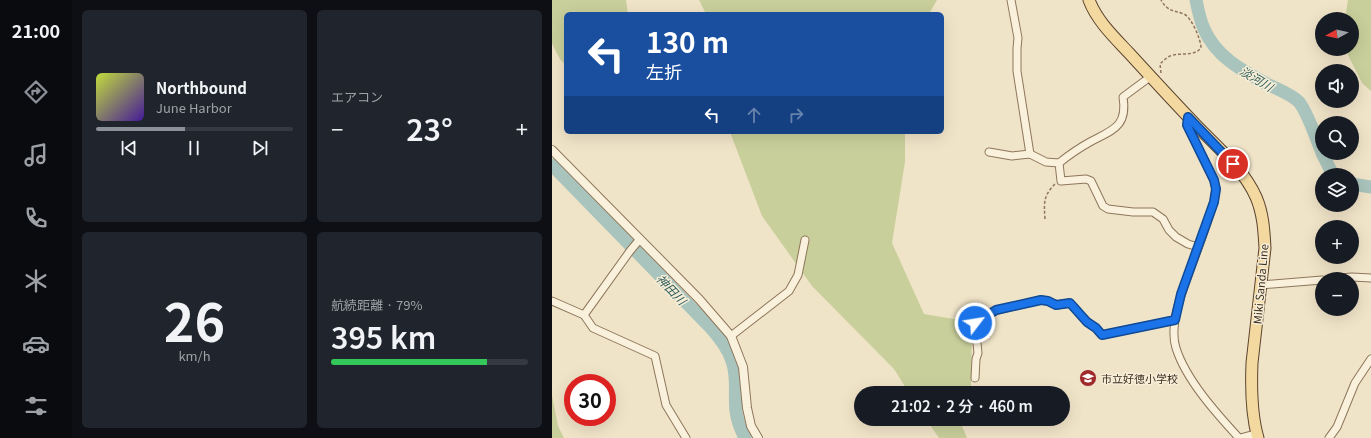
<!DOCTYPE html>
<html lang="ja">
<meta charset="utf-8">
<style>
body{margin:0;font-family:Georgia,"Noto Sans JP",serif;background:#20242c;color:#f1f3f6;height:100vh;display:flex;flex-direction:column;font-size:15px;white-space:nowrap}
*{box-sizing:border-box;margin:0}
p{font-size:13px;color:#9ea1a6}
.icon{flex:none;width:22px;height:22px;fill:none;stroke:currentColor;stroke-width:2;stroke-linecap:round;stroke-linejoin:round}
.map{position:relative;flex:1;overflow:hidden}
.sheet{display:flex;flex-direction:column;gap:10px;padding:10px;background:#0d0f14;width:480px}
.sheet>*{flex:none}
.banner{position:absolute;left:12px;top:12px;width:380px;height:122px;border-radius:6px;box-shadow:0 4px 16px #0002;background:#1a4fa0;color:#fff;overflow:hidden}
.needle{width:26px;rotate:262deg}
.buttons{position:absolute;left:763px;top:12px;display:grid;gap:8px}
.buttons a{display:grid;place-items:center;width:44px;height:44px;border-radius:50%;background:#171b24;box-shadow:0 4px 16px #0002;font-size:20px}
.speed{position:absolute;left:12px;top:374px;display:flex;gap:8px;font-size:20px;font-weight:700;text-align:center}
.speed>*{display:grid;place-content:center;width:52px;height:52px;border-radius:50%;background:#171b24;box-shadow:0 4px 16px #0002;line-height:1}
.speed .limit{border:6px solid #d22;background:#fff;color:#111}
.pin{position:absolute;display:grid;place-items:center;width:34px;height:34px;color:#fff;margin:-17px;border:2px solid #fff;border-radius:50%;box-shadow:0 1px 4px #0007}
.me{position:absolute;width:44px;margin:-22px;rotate:59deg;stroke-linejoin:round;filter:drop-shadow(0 0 3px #0008)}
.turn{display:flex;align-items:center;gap:14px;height:84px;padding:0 16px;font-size:18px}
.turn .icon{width:52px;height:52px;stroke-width:2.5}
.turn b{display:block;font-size:28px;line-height:34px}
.lanes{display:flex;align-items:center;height:38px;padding:0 16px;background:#0003;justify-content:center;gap:20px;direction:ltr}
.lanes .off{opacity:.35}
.big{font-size:30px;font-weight:600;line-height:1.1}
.sheet .card{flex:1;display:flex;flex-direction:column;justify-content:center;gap:6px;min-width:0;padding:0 14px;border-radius:6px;background:#20242c}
.sheet .dial{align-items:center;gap:0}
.dial b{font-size:52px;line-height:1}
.song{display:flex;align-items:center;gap:12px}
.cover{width:48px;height:48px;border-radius:6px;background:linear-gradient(135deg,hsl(70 70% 55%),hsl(260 70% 35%))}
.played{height:4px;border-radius:2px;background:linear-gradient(90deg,#8c9099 45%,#363941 45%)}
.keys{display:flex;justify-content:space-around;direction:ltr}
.heat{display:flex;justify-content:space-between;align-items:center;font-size:22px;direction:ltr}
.charge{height:6px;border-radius:3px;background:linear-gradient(90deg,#34c759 79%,#363941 0)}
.sheet .tiles{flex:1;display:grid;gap:10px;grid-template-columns:repeat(2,1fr)}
.trip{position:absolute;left:302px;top:386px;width:216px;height:40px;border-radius:20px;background:#171b24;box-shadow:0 4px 16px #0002;font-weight:600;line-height:40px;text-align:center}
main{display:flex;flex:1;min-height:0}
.tabs{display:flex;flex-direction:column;width:72px;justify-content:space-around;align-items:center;background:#090b0e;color:#9ea1a6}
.tabs .icon{width:28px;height:28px}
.tabs .selected{color:#8c9099}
.tabs b{font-size:18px;color:#f1f3f6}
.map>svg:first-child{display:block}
.green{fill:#c9cf9b}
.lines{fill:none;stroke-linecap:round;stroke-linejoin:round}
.river{stroke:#a9c4bc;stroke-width:13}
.minor-casing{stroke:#8d765c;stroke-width:9}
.tertiary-casing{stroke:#8d765c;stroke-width:10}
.primary-casing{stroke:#5b4430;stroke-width:13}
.path{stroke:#8d765c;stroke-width:1.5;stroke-dasharray:3 2;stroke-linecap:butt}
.minor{stroke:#faf1dc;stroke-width:7}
.tertiary{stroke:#faf1dc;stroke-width:8}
.primary{stroke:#f3d9a0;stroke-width:11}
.route-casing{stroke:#114b97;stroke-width:10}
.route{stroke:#1a73e8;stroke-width:7}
.labels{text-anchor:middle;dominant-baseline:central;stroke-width:3;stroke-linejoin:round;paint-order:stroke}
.street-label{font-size:11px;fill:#3d2e20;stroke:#f7eed8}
.poi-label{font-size:11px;fill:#3d2e20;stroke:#f7eed8;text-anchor:start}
.water-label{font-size:12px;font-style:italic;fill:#2f5d5a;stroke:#f7eed8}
</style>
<main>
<nav class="tabs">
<b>21:00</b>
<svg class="icon selected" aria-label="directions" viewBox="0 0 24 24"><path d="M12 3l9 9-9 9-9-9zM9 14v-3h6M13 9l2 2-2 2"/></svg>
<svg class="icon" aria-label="music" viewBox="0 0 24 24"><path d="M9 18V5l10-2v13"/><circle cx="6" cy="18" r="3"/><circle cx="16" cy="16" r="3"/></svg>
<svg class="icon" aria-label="phone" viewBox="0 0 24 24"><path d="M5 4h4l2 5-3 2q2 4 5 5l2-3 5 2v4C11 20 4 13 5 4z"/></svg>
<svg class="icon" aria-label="climate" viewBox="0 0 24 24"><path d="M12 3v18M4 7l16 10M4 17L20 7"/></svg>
<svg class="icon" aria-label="car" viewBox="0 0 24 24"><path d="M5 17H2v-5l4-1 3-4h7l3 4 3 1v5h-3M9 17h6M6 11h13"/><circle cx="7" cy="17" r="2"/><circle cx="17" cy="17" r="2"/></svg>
<svg class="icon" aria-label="filters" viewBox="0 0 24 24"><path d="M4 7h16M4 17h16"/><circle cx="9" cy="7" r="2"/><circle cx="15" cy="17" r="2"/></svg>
</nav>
<section class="sheet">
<div class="tiles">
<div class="card">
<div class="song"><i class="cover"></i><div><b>Northbound</b><p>June Harbor</p></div></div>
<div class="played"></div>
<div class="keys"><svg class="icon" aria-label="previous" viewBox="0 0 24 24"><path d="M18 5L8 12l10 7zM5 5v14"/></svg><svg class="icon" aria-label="pause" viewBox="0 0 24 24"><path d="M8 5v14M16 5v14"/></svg><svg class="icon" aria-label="next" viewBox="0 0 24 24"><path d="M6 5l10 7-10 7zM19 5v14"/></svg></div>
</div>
<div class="card"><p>エアコン</p>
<div class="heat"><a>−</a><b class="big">23°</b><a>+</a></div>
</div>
<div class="card dial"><b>26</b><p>km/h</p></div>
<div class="card"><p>航続距離 · 79%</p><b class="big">395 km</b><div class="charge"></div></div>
</div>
</section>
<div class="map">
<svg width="819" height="438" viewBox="0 0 819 438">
<rect width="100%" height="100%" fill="#f0e4c8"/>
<g class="green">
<polygon points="0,0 74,0 76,14 14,14 14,66 8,59 0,44"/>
<polygon points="147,0 385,0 377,14 154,14"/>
<polygon points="796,0 819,0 819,91 810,83 793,49 800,49 800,19 793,19"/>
<polygon points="178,132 353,132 353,162 340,243 372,314 420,322 419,393 357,393 342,369 260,286 210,216"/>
<polygon points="0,395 6,426 12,438 0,438"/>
<polygon points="374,419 407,419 415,438 387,438"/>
</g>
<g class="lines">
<g class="river">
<path d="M644,0C646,10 648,20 652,29C664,57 691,71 715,84C725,89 739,94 747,102C756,113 764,139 770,152"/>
<polyline points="770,153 781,175"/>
<path d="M0,165L158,327C167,337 176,348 180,361C186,377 182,394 184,411C185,420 189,430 193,438"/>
<polyline points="800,184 819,187"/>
</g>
<g class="minor-casing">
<g id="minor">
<polyline points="459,0 466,38 465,48 465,71 478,154"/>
<path d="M636,117L635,125L662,180L664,189L662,202C657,217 652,233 646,248C637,275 615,321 624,348C634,380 665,414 687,438"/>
<polyline points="437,152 460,156 478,154 494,162 507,163 509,181 534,179 539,181 551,206 556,209 581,212 601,212 611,219 617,230 624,237 636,244 646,247"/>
<path d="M507,163C517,155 527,148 538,142C560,130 576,127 571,97L598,77"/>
<polyline points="776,279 800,277 819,278"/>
<polyline points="709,285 770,280"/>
<polyline points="0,301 32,315 41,328 103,356 114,405 134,438"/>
<polyline points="32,315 78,251 88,239"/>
<polyline points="179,336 237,291 246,275 253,240"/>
<polyline points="423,378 424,359 426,353 423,323 445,310 489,300 496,301 504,305 518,303 535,322 544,328 550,335 623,320"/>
<polyline points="777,438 785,427 803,383 819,359"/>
</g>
</g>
<g class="tertiary-casing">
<g id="tertiary">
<polyline points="0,150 147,299 179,336 191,367 195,408 199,426 206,438"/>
<polyline points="690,438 705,434"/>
</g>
</g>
<g class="primary-casing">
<path id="primary" d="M537,0C545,21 562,37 577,53C599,77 621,101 644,125C665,147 691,168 704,197C711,213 712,230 713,248L700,363C699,387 699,414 706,438"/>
</g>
<g class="path">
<path d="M609,73L608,64C611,61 614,58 618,56C629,52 641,57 649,48C649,40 640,18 632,14C621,10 616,12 609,0"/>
<path d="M493,219C492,203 491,196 503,184"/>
</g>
<use href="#minor" class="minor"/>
<use href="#tertiary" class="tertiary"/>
<use href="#primary" class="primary"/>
</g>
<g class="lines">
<g class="route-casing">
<polyline id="route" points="423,323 444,310 489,300 496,301 504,305 518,303 535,322 544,328 550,335 623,320 629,294 662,202 664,189 662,180 635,125 636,117 681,164"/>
</g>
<use href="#route" class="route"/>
</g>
<defs>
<g id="school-disc" transform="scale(0.9)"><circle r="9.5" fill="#9e2a2b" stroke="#f7eed8"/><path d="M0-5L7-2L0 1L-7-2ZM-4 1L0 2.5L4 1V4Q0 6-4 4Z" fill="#fff"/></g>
</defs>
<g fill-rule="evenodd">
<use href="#school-disc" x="536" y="378"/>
</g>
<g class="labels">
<g class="street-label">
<text transform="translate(708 284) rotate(-85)">Miki Sanda Line</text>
</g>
<g class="poi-label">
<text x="549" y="378">市立好徳小学校</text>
</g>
<g class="water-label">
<text transform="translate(705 78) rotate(31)">淡河川</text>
<text transform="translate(120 289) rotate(46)">神田川</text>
</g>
</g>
</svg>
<div class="buttons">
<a><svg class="needle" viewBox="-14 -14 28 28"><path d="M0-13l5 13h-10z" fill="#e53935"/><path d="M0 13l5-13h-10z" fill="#9ea1a6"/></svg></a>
<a><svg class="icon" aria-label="sound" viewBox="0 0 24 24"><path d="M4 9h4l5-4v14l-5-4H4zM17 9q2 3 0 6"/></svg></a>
<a><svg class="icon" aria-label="search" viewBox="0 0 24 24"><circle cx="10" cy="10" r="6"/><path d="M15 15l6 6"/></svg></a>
<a><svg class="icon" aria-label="layers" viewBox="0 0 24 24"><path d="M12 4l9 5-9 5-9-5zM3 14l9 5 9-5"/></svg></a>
<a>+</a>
<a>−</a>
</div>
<div class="speed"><div class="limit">30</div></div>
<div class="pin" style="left:681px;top:164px;background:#d93025"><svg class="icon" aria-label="arrive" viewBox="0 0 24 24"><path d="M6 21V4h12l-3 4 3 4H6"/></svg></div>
<svg class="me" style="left:423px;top:323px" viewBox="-20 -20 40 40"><circle r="17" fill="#1a73e8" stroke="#fff" stroke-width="3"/><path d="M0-11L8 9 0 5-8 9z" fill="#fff"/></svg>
<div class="trip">21:02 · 2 分 · 460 m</div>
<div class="banner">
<div class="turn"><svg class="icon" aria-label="left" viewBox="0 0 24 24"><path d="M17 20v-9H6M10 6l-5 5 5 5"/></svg><div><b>130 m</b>左折</div></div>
<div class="lanes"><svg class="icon" aria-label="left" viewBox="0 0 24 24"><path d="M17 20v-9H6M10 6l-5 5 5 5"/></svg><svg class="icon off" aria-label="ahead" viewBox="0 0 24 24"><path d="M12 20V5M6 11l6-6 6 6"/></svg><svg class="icon off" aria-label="right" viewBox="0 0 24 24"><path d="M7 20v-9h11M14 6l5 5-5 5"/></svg></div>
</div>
</div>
</main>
